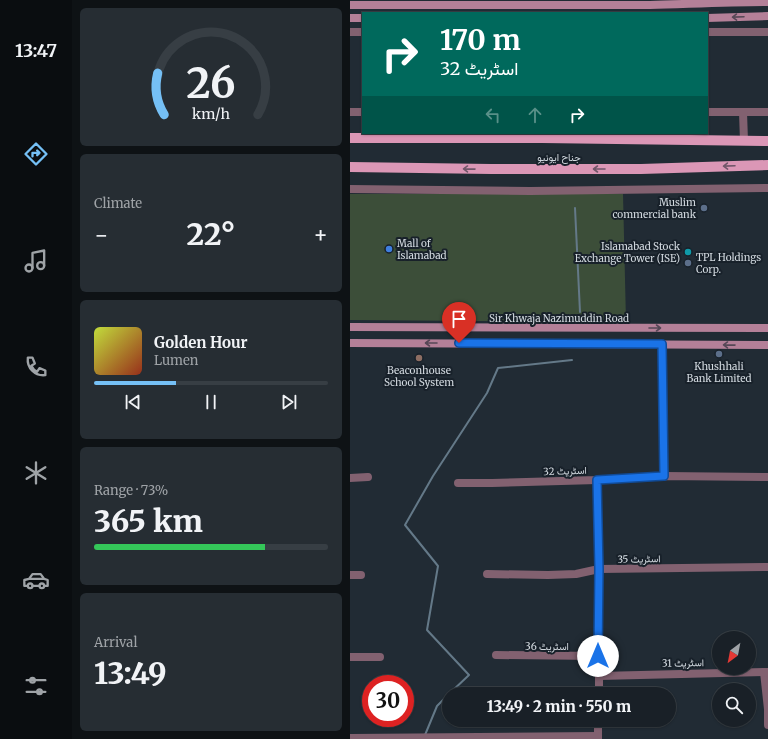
<!DOCTYPE html>
<meta charset="utf-8">
<style>
body{margin:0;font-family:Merriweather,Vazirmatn,serif;background:#262d33;color:#f1f3f6;height:100vh;display:flex;flex-direction:column;font-size:15px;white-space:nowrap}
*{box-sizing:border-box;margin:0}
p{font-size:13px;color:#9fa3a7}
.icon{flex:none;width:22px;height:22px;fill:none;stroke:currentColor;stroke-width:2;stroke-linecap:round;stroke-linejoin:round}
.map{position:relative;flex:1;overflow:hidden}
.details{display:flex;flex-direction:column;gap:8px;padding:8px;background:#0e1215;width:278px}
.details>*{flex:none}
.top-card{position:absolute;left:12px;top:12px;width:346px;height:122px;border-radius:0px;box-shadow:0 1px 3px #0004,0 0 0 1px #373e44;background:#00695c;color:#fff;overflow:hidden}
.needle{width:26px;rotate:212deg}
.fabs{position:absolute;left:362px;top:631px;display:grid;gap:8px}
.fabs a{display:grid;place-items:center;width:44px;height:44px;border-radius:50%;background:#192027;box-shadow:0 1px 3px #0004,0 0 0 1px #373e44;font-size:20px}
.speed{position:absolute;left:12px;top:675px;display:flex;gap:8px;font-size:20px;font-weight:700;text-align:center}
.speed>*{display:grid;place-content:center;width:52px;height:52px;border-radius:50%;background:#192027;box-shadow:0 1px 3px #0004,0 0 0 1px #373e44;line-height:1}
.speed .limit{border:6px solid #d22;background:#fff;color:#111}
.pin{position:absolute;display:grid;place-items:center;width:34px;height:34px;color:#fff;margin:-41px -17px;border-radius:50% 50% 50% 0;rotate:-45deg;box-shadow:0 0 4px #0007}
.pin .icon{rotate:45deg}
.me{position:absolute;width:44px;margin:-22px;rotate:0deg;stroke-linejoin:round;filter:drop-shadow(0 0 3px #0008)}
.turn{display:flex;align-items:center;gap:14px;height:84px;padding:0 12px;font-size:18px}
.turn .icon{width:52px;height:52px;stroke-width:2.5}
.turn b{display:block;font-size:28px;line-height:34px}
.lanes{display:flex;align-items:center;height:38px;padding:0 12px;background:#0003;justify-content:center;gap:20px;direction:ltr}
.lanes .off{opacity:.35}
.big{font-size:30px;font-weight:800;line-height:1.1}
.details .tile{flex:1;display:flex;flex-direction:column;justify-content:center;gap:6px;min-width:0;padding:0 14px;border-radius:6px;background:#262d33}
.details .dial{align-items:center;gap:0}
.dial svg{height:104px;overflow:visible;fill:none;stroke:#373e44;stroke-width:7;stroke-linecap:round;text-anchor:middle}
.dial text{fill:#f1f3f6;stroke:none}
.song{display:flex;align-items:center;gap:12px}
.cover{width:48px;height:48px;border-radius:6px;background:linear-gradient(135deg,hsl(70 70% 55%),hsl(10 70% 35%))}
.played{height:4px;border-radius:2px;background:linear-gradient(90deg,#75c0f6 35%,#373e44 35%)}
.keys{display:flex;justify-content:space-around;direction:ltr}
.heat{display:flex;justify-content:space-between;align-items:center;font-size:22px;direction:ltr}
.charge{height:6px;border-radius:3px;background:linear-gradient(90deg,#34c759 73%,#373e44 0)}
.trip{position:absolute;left:92px;top:687px;width:234px;height:40px;border-radius:20px;background:#192027;box-shadow:0 1px 3px #0004,0 0 0 1px #373e44;font-weight:800;line-height:40px;text-align:center}
main{display:flex;flex:1;min-height:0}
.tab-bar{display:flex;flex-direction:column;width:72px;justify-content:space-around;align-items:center;background:#0a0d10;color:#9fa3a7}
.tab-bar .icon{width:28px;height:28px}
.tab-bar .active{color:#75c0f6}
.tab-bar b{font-size:18px;color:#f1f3f6}
.map>svg:first-child{display:block}
.green{fill:#3c4e39}
.lines{fill:none;stroke-linecap:round;stroke-linejoin:round}
.stream{stroke:#647988;stroke-width:2}
.street{stroke:#826170;stroke-width:8}
.secondary{stroke:#b48098;stroke-width:8}
.primary{stroke:#db97b6;stroke-width:10}
.oneway{stroke:#564756}
.oneway2{stroke:#705669}
.route-casing{stroke:#114b97;stroke-width:10}
.route{stroke:#1a73e8;stroke-width:7}
.service-dot{fill:#5c6f8a;stroke:#18212a;stroke-width:1.5}
.shop-dot{fill:#3f7fe0;stroke:#18212a;stroke-width:1.5}
.culture-dot{fill:#0f9aa8;stroke:#18212a;stroke-width:1.5}
.education-dot{fill:#8d6e63;stroke:#18212a;stroke-width:1.5}
.labels{text-anchor:middle;dominant-baseline:central;stroke-width:4;stroke-linejoin:round;paint-order:stroke}
.street-label{font-size:10px;fill:#d3dae0;stroke:#18212a}
.poi-label{font-size:10px;fill:#d3dae0;stroke:#18212a;text-anchor:end}
</style>
<main>
<nav class="tab-bar">
<b>13:47</b>
<svg class="icon active" aria-label="directions" viewBox="0 0 24 24"><path d="M12 3l9 9-9 9-9-9zM9 14v-3h6M13 9l2 2-2 2"/></svg>
<svg class="icon" aria-label="music" viewBox="0 0 24 24"><path d="M9 18V5l10-2v13"/><circle cx="6" cy="18" r="3"/><circle cx="16" cy="16" r="3"/></svg>
<svg class="icon" aria-label="phone" viewBox="0 0 24 24"><path d="M5 4h4l2 5-3 2q2 4 5 5l2-3 5 2v4C11 20 4 13 5 4z"/></svg>
<svg class="icon" aria-label="climate" viewBox="0 0 24 24"><path d="M12 3v18M4 7l16 10M4 17L20 7"/></svg>
<svg class="icon" aria-label="car" viewBox="0 0 24 24"><path d="M5 17H2v-5l4-1 3-4h7l3 4 3 1v5h-3M9 17h6M6 11h13"/><circle cx="7" cy="17" r="2"/><circle cx="17" cy="17" r="2"/></svg>
<svg class="icon" aria-label="filters" viewBox="0 0 24 24"><path d="M4 7h16M4 17h16"/><circle cx="9" cy="7" r="2"/><circle cx="15" cy="17" r="2"/></svg>
</nav>
<section class="details">
<div class="tile dial"><svg viewBox="0 0 100 80">
<path d="M14 69A42 42 0 1 1 86 69"/>
<path d="M14 69A42 42 0 0 1 9 37" stroke="#75c0f6"/>
<text x="50" y="56" font-size="32" font-weight="700">26</text>
<text x="50" y="72" font-size="11">km/h</text>
</svg></div>
<div class="tile"><p>Climate</p>
<div class="heat"><a>−</a><b class="big">22°</b><a>+</a></div>
</div>
<div class="tile">
<div class="song"><i class="cover"></i><div><b>Golden Hour</b><p>Lumen</p></div></div>
<div class="played"></div>
<div class="keys"><svg class="icon" aria-label="previous" viewBox="0 0 24 24"><path d="M18 5L8 12l10 7zM5 5v14"/></svg><svg class="icon" aria-label="pause" viewBox="0 0 24 24"><path d="M8 5v14M16 5v14"/></svg><svg class="icon" aria-label="next" viewBox="0 0 24 24"><path d="M6 5l10 7-10 7zM19 5v14"/></svg></div>
</div>
<div class="tile"><p>Range · 73%</p><b class="big">365 km</b><div class="charge"></div></div>
<div class="tile"><p>Arrival</p><b class="big">13:49</b></div>
</section>
<div class="map">
<svg width="418" height="739" viewBox="0 0 418 739">
<rect width="100%" height="100%" fill="#212b34"/>
<polygon class="green" points="0,194 273,194 276,322 0,320"/>
<g class="lines">
<g class="stream">
<polyline points="225,208 230,312"/>
<polyline points="99,694 119,675 77,630 88,566 55,525 83,476 137,393 148,368 222,360"/>
<polyline points="75,735 87,706 99,694"/>
</g>
<g class="street">
<polyline points="0,32 13,32"/>
<polyline points="357,32 418,32"/>
<polyline points="0,112 13,112"/>
<polyline points="357,112 418,112"/>
<polyline points="393,112 394,141"/>
<polyline points="0,189 180,191 418,188"/>
<polyline points="312,344 314,476"/>
<polyline points="0,478 18,477"/>
<polyline points="247,480 249,569 249,694"/>
<polyline points="108,483 142,483 247,480 314,476 418,477"/>
<polyline points="137,574 198,575 226,574 249,569 418,567"/>
<polyline points="0,575 11,575"/>
<polyline points="146,655 248,656"/>
<polyline points="0,657 30,657"/>
<polyline points="414,672 418,709 418,725"/>
<polyline points="249,676 418,672"/>
<polyline points="248,720 248,739"/>
<polyline points="0,738 248,736"/>
</g>
<g class="secondary">
<path d="M0,5C100,5 200,5 300,5C339,4 379,2 418,2"/>
<polyline points="0,18 13,18"/>
<polyline points="357,18 418,16"/>
<polyline points="0,327 418,328"/>
<polyline points="0,343 418,345"/>
</g>
<g class="primary">
<polyline points="0,138 192,138 418,141"/>
<polyline points="0,167 141,169 291,169 418,165"/>
</g>
</g>
<defs><path id="oneway-shaft" d="M-6 0H5M1.5-3L5.5 0L1.5 3" fill="none" stroke-width="1.6" stroke-linecap="round" stroke-linejoin="round"/></defs>
<g class="oneway">
<use href="#oneway-shaft" transform="translate(388 17) rotate(178)"/>
<use href="#oneway-shaft" transform="translate(305 328)"/>
<use href="#oneway-shaft" transform="translate(81 343) rotate(-180)"/>
<use href="#oneway-shaft" transform="translate(379 345) rotate(-179)"/>
</g>
<g class="oneway2">
<use href="#oneway-shaft" transform="translate(379 166) rotate(178)"/>
<use href="#oneway-shaft" transform="translate(119 169) rotate(-179)"/>
<use href="#oneway-shaft" transform="translate(249 169) rotate(180)"/>
</g>
<g class="lines">
<g class="route-casing">
<polyline id="route" points="109,343 312,344 314,476 247,480 249,569 248,656"/>
</g>
<use href="#route" class="route"/>
</g>
<g class="service-dot">
<circle cx="354" cy="208" r="4"/>
<circle cx="338" cy="263" r="4"/>
<circle cx="369" cy="354" r="4"/>
</g>
<circle class="shop-dot" cx="39" cy="249" r="4"/>
<circle class="culture-dot" cx="338" cy="252" r="4"/>
<circle class="education-dot" cx="69" cy="358" r="4"/>
<g class="labels">
<g class="street-label">
<text x="209" y="157">جناح ایونیو</text>
<text x="209" y="318">Sir Khwaja Nazimuddin Road</text>
<text transform="translate(215 471) rotate(-2)">اسٹریٹ 32</text>
<text transform="translate(289 559) rotate(-1)">اسٹریٹ 35</text>
<text x="197" y="646">اسٹریٹ 36</text>
<text transform="translate(333 663) rotate(-1)">اسٹریٹ 31</text>
</g>
<g class="poi-label">
<text x="346" y="202">Muslim<tspan x="346" dy="12">commercial bank</tspan></text>
<text x="47" y="243" text-anchor="start">Mall of<tspan x="47" dy="12">Islamabad</tspan></text>
<text x="330" y="246">Islamabad Stock<tspan x="330" dy="12">Exchange Tower (ISE)</tspan></text>
<text x="346" y="257" text-anchor="start">TPL Holdings<tspan x="346" dy="12">Corp.</tspan></text>
<text x="369" y="366" text-anchor="middle">Khushhali<tspan x="369" dy="12">Bank Limited</tspan></text>
<text x="69" y="370" text-anchor="middle">Beaconhouse<tspan x="69" dy="12">School System</tspan></text>
</g>
</g>
</svg>
<div class="fabs">
<a><svg class="needle" viewBox="-14 -14 28 28"><path d="M0-13l5 13h-10z" fill="#e53935"/><path d="M0 13l5-13h-10z" fill="#9fa3a7"/></svg></a>
<a><svg class="icon" aria-label="search" viewBox="0 0 24 24"><circle cx="10" cy="10" r="6"/><path d="M15 15l6 6"/></svg></a>
</div>
<div class="speed"><div class="limit">30</div></div>
<div class="pin" style="left:109px;top:343px;background:#d93025"><svg class="icon" aria-label="arrive" viewBox="0 0 24 24"><path d="M6 21V4h12l-3 4 3 4H6"/></svg></div>
<svg class="me" style="left:248px;top:656px" viewBox="-20 -20 40 40"><circle r="19" fill="#fff"/><path d="M0-13L10 11 0 6-10 11z" fill="#1a73e8"/></svg>
<div class="trip">13:49 · 2 min · 550 m</div>
<div class="top-card">
<div class="turn"><svg class="icon" aria-label="right" viewBox="0 0 24 24"><path d="M7 20v-9h11M14 6l5 5-5 5"/></svg><div><b>170 m</b>اسٹریٹ 32</div></div>
<div class="lanes"><svg class="icon off" aria-label="left" viewBox="0 0 24 24"><path d="M17 20v-9H6M10 6l-5 5 5 5"/></svg><svg class="icon off" aria-label="ahead" viewBox="0 0 24 24"><path d="M12 20V5M6 11l6-6 6 6"/></svg><svg class="icon" aria-label="right" viewBox="0 0 24 24"><path d="M7 20v-9h11M14 6l5 5-5 5"/></svg></div>
</div>
</div>
</main>
